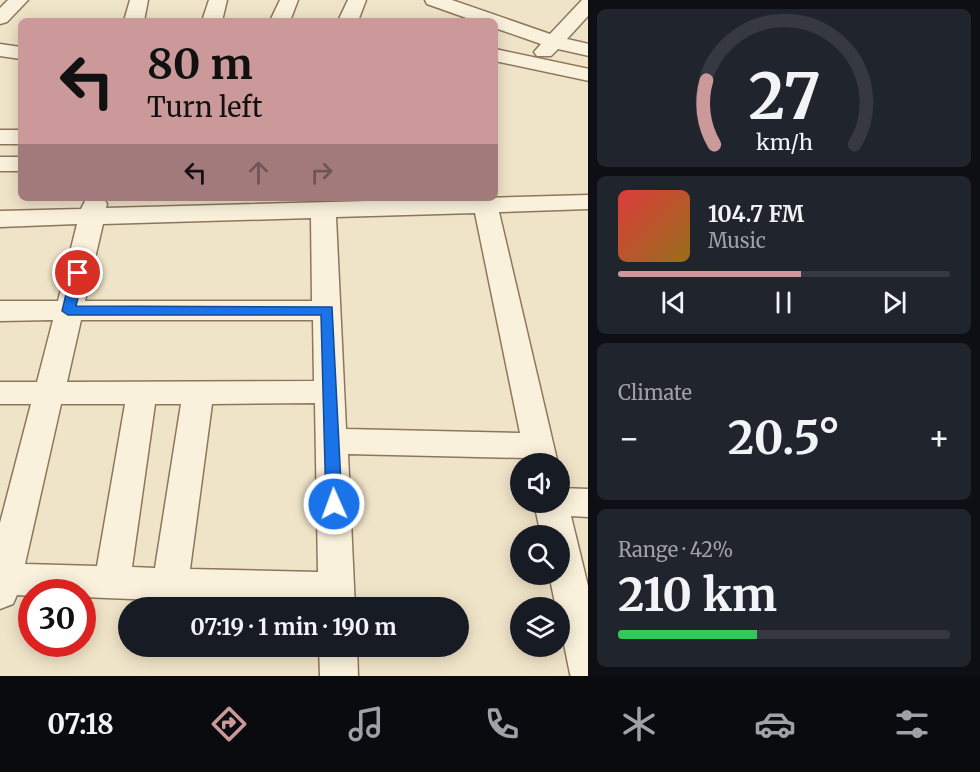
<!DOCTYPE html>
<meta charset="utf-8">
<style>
body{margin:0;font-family:Merriweather,serif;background:#20242c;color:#f1f3f6;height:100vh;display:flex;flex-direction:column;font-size:22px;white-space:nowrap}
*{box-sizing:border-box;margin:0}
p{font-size:20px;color:#9ea1a6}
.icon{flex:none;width:33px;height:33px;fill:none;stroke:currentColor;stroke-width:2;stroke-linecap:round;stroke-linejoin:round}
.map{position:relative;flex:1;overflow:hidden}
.sheet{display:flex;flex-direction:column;gap:9px;padding:9px;background:#0d0f14;width:392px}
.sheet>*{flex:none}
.banner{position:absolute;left:18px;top:18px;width:480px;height:183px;border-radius:9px;box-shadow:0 3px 15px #0003;background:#cc999b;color:#111;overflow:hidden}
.fabs{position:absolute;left:510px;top:453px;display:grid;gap:12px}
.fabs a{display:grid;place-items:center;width:60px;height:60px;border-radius:50%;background:#171b24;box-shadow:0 3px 15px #0003;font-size:30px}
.speed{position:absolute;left:18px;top:579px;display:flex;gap:12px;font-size:30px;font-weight:700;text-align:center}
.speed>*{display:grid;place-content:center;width:78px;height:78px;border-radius:50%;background:#171b24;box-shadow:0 3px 15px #0003;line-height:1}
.speed .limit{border:9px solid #d22;background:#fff;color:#111}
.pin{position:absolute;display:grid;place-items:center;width:51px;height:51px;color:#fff;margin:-26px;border:3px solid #fff;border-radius:50%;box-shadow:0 2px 6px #0007}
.me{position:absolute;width:66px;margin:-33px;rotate:358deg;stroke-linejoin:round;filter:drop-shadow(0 0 4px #0008)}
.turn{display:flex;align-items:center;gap:21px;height:126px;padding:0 30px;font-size:27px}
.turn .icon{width:78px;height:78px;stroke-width:2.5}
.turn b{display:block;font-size:42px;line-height:51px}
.lanes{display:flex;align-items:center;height:57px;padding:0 30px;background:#0003;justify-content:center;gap:30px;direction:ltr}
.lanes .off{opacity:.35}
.big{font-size:45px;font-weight:700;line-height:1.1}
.sheet .card{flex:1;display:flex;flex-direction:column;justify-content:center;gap:9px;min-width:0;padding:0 21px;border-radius:9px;background:#20242c}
.sheet .dial{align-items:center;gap:0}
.dial svg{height:156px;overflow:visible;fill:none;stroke:#363941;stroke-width:7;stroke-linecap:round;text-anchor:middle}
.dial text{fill:#f1f3f6;stroke:none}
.song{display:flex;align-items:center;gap:18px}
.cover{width:72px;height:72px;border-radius:9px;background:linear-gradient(135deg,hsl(0 70% 55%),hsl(40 70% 35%))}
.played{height:6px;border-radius:3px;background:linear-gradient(90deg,#cc999b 55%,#363941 55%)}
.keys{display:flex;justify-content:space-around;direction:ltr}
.heat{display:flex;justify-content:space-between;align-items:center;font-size:33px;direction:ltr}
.charge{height:9px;border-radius:4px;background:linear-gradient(90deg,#34c759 42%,#363941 0)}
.trip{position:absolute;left:118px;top:597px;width:351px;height:60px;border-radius:30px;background:#171b24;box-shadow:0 3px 15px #0003;font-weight:700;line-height:60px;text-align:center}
.dock{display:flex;height:96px;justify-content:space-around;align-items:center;background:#090b0e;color:#9ea1a6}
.dock .icon{width:42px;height:42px}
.dock .on{color:#cc999b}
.dock b{font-size:27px;color:#f1f3f6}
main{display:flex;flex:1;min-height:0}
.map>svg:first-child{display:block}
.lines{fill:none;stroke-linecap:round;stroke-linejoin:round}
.minor-casing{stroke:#8d765c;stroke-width:3}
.minor{fill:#faf1dc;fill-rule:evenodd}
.route{fill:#1a73e8;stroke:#114b97;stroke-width:1.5}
</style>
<main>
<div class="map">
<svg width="589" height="676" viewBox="0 0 589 676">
<rect width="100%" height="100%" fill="#f0e4c8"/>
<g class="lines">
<g class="minor-casing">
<g id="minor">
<polygon points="8,0 28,0 7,22 0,24 0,8"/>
<polygon points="130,0 148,0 144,21 124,21"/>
<polygon points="209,0 227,0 222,21 202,21"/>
<polygon points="280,0 298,0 290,21 270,21"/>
<polygon points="348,0 366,0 358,21 338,21"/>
<polygon points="425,0 452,0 550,34 582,0 589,0 589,15 567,39 589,44 589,56 558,49 551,56 537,56 534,52 541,44 495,28 495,21 475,21 427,4"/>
<polygon points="0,44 21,47 21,59 0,56"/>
<polygon points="495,49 589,69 589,81 495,61"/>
<rect x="0" y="130" width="21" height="14"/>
<rect x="0" y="157" width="21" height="14"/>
<path d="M589,195V209L499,212L558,464H526L525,458L348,454L355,608L82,597V592H32V596L17,595L13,604L0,609V523L31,404H0V382H37L53,320L0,321V301H58L77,224L0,227V211L81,209L86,199H104L107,204L106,208ZM475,213L520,433L346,429L336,217ZM311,218L312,301H85L103,224ZM81,320H313L314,381L67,382ZM315,403L318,572L190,569L212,404ZM61,404H125L97,566L25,564ZM155,404H181L155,568L132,567Z"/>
<polygon points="560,488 589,489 589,517 571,516 589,590 589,676 571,676 570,674 560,624 560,608 556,608 549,574 560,574 560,536 541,536 534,502 560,502"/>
<polygon points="319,646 357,646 358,676 320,676"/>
</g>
</g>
<use href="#minor" class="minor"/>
</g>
<polygon class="route" points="78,269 84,273 76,306 332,307 342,504 339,509 334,511 328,509 326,504 321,315 68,315 62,311 71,273"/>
</svg>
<div class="fabs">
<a><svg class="icon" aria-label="sound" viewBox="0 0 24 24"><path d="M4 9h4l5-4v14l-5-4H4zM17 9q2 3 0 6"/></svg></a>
<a><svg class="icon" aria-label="search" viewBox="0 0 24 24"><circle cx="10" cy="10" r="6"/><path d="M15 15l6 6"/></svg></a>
<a><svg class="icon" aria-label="layers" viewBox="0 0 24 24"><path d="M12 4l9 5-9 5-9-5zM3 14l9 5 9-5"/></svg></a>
</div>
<div class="speed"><div class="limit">30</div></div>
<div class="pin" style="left:78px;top:273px;background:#d93025"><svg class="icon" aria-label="arrive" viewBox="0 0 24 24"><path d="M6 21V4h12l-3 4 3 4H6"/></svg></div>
<svg class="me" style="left:334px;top:504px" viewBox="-20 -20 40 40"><circle r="17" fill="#1a73e8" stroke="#fff" stroke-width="3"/><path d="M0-11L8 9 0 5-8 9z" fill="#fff"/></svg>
<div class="trip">07:19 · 1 min · 190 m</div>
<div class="banner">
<div class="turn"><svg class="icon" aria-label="left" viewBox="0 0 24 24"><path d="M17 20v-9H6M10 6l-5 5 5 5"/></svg><div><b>80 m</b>Turn left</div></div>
<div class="lanes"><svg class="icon" aria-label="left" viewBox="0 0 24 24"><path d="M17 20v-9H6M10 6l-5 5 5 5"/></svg><svg class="icon off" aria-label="ahead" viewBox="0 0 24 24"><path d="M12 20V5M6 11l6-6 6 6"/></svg><svg class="icon off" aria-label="right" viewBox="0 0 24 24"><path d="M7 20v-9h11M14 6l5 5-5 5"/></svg></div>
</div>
</div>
<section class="sheet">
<div class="card dial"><svg viewBox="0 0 100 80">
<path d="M14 69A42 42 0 1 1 86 69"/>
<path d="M14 69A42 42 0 0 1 10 36" stroke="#cc999b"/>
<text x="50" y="56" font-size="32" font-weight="700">27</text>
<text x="50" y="72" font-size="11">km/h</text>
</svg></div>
<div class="card">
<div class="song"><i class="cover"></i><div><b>104.7 FM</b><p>Music</p></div></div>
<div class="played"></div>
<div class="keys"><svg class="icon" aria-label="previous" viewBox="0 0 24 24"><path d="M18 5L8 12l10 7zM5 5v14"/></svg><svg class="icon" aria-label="pause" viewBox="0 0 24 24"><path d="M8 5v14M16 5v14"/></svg><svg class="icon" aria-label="next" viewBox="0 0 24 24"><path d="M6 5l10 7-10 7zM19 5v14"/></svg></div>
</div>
<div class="card"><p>Climate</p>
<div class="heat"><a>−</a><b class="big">20.5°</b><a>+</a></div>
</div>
<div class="card"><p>Range · 42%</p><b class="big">210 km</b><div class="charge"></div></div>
</section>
</main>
<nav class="dock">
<b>07:18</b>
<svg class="icon on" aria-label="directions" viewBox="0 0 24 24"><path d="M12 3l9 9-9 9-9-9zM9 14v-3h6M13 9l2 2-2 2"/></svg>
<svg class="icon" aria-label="music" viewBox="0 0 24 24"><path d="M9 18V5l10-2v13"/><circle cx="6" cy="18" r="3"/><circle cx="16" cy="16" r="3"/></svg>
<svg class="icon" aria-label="phone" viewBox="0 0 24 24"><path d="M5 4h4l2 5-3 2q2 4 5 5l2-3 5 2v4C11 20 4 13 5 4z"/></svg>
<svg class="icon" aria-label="climate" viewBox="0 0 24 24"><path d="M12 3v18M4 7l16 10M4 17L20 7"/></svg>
<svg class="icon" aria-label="car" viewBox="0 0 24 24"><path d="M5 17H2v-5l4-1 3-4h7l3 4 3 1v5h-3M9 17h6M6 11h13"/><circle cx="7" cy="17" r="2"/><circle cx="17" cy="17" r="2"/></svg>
<svg class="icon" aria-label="filters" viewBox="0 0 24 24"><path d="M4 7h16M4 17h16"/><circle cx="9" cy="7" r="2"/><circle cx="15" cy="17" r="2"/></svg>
</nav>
